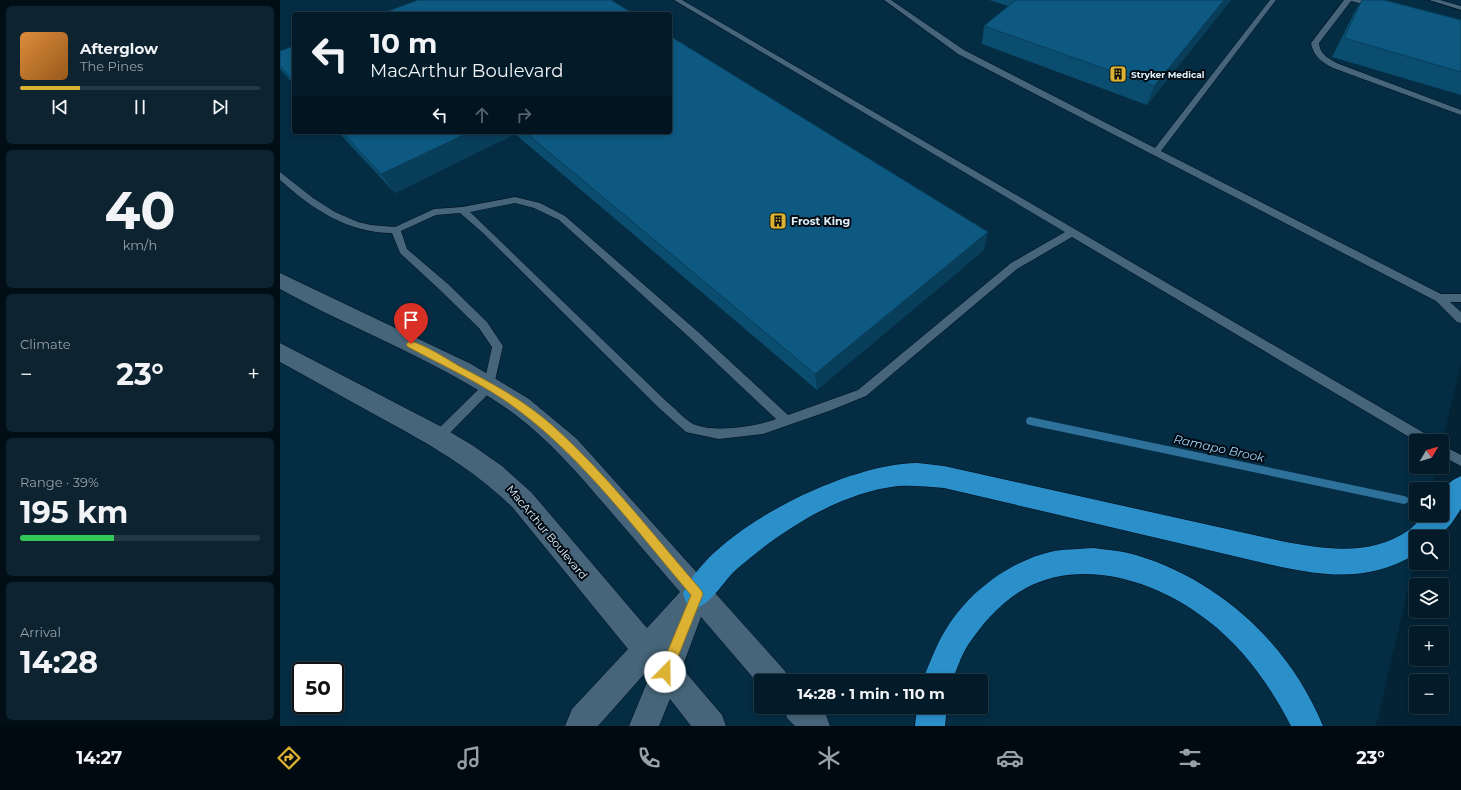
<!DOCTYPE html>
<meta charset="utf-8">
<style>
body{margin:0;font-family:Montserrat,sans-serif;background:#0d2330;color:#f1f3f6;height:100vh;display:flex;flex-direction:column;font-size:15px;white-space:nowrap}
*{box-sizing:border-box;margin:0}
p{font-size:13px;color:#97a1a8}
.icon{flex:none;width:22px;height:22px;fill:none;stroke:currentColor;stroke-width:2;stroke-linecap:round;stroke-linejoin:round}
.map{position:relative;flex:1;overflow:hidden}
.side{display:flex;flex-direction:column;gap:6px;padding:6px;background:#020e16;width:280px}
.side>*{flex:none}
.top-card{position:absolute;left:12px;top:12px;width:380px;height:122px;border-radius:4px;box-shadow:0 2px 6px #0003,0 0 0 1px #243845;background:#031a28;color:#f1f3f6;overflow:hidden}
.needle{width:26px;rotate:52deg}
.buttons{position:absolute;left:1129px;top:434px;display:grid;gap:8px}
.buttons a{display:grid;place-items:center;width:40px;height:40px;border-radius:4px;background:#031a28;box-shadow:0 2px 6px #0003,0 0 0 1px #243845;font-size:20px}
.speed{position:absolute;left:12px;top:662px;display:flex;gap:8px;font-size:20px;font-weight:700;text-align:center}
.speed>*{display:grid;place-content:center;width:52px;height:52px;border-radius:50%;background:#031a28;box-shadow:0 2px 6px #0003,0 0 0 1px #243845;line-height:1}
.speed .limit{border:2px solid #111;border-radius:6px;background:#fff;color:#111}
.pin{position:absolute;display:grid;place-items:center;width:34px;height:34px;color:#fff;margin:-41px -17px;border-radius:50% 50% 50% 0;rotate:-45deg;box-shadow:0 0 4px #0007}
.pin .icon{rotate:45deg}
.me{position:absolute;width:44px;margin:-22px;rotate:22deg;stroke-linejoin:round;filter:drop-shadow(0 0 3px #0008)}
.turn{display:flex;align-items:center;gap:14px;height:84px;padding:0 12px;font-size:18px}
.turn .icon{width:52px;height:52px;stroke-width:2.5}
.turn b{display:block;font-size:28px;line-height:34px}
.lanes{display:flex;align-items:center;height:38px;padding:0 12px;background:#0003;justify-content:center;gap:20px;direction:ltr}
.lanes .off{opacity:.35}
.big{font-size:30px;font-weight:700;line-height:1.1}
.side .card{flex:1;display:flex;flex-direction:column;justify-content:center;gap:6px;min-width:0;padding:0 14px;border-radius:6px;background:#0d2330}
.side .dial{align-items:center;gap:0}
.dial b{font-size:52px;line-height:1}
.song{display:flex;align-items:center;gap:12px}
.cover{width:48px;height:48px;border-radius:6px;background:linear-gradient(135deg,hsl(30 70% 55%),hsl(30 70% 35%))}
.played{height:4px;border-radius:2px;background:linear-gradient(90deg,#dcb233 25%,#243845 25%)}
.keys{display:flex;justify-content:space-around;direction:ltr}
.heat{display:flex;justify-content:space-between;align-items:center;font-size:22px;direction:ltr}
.charge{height:6px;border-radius:3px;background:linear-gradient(90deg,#34c759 39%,#243845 0)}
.trip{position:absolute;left:474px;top:674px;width:234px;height:40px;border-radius:4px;background:#031a28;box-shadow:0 2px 6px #0003,0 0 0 1px #243845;font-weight:700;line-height:40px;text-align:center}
.tab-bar{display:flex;height:64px;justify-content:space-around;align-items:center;background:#010a10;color:#97a1a8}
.tab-bar .icon{width:28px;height:28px}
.tab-bar .selected{color:#dcb233}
.tab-bar b{font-size:18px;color:#f1f3f6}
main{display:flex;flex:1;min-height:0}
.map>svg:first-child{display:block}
.built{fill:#042c43;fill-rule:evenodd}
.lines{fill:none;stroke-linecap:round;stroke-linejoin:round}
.stream{fill:#2e729c;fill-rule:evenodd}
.lane-casing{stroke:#000b18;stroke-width:1}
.secondary-casing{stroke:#000b18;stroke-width:1}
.highway-casing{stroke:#000b18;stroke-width:1}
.lane{fill:#46657a;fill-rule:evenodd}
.secondary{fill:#46657a;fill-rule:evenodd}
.highway{fill:#2b8fca;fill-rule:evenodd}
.wall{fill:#0b4d6f}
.shaded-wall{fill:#093e5a}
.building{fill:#0d5981;stroke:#093e5a}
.route{fill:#dcb233;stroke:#8f7421}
.labels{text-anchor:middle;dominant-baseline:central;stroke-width:4;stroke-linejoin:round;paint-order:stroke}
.far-poi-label{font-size:9px;font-weight:bold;fill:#deeffc;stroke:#020b13;text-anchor:start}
.poi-label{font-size:11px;font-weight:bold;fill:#deeffc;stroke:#020b13;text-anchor:start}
.street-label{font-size:11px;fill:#deeffc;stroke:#020b13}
.water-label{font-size:12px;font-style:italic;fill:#9fd4f9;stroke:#020b13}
</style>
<main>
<section class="side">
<div class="card">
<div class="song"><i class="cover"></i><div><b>Afterglow</b><p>The Pines</p></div></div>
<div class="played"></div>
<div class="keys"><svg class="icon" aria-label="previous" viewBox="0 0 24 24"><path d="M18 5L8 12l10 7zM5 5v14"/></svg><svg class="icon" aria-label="pause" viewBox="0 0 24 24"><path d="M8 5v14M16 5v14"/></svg><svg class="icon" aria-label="next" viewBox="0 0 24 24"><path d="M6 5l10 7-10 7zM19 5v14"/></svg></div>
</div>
<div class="card dial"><b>40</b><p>km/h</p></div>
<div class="card"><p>Climate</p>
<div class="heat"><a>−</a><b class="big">23°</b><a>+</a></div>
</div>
<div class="card"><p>Range · 39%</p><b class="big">195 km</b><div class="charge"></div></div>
<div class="card"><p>Arrival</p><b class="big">14:28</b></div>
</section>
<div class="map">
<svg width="1181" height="726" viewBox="0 0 1181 726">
<rect width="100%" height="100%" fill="#042335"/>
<path class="built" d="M0,0H1181V364L1162,444V441H1136V467H1157L1152,489H1136V515H1145L1136,537V555L1096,726H0ZM14,14H390V132H14ZM21,671H55V705H21ZM481,681H701V707H481Z"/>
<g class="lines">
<polygon class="stream" points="750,417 1124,496 1127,497 1129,500 1127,503 1124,504 750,425 747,424 746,421 747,418"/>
<g class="lane-casing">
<g id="lane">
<path d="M394,0H402L1151,437L1153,441H1136L792,237L737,269L586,396L549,411L483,434L439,439L410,433L406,432L379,408L202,232L180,213L156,215L121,231L127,249L168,284L207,322L223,346L213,389L162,441L158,442L154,441L152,437L154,433L204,384L212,347L199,328L160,290L120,253L112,233C68,233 32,209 0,180V172L33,198L55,212L78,222L91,225L115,227L154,209L182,207L235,197L260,203L285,216L417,331L508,415L578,390L731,263L785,232ZM235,203L254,208L279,220L409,337L496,419C475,427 435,433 413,424C404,419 395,408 387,402L190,212Z"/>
<polygon points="604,0 611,0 684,50 875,148 990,0 996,0 881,151 1161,294 1181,294 1181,302 1170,302 1181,312 1181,323 1177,322 1156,301 678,54"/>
<path d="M1064,0H1082L1097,5L1094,7L1071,1L1039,43C1040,55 1049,59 1059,64L1181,110V115L1053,68C1042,62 1033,56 1031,43Z"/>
<polygon points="1149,0 1160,0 1181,6 1181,10"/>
<polygon points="1162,445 1181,455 1181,466 1162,456"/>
</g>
</g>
<g class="secondary-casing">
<g id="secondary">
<path d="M0,273L191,364L249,399L297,439L505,671L510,681H481V687L421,617L402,668L442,715L446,726H411L390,699L379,726H349L370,675L367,671L318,726H285L292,709L348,649L233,508C195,470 149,444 101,418C67,399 34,381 0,362V343L160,426L192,445L222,466L251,492L367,628L400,592C375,563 350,534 325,505C297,472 268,439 233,413C161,361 77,332 0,289Z"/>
<polygon points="503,707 538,707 546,715 550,726 515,726 507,718"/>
</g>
</g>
<g class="highway-casing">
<g id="highway">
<path d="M638,463L664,466L1001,541C1043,549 1091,557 1129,530C1134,526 1139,520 1144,515H1162C1162,497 1161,484 1181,476V509L1171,524L1158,537H1136V554C1090,581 1051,577 1001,567L664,488C649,487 634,485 618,486C559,493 502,530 458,568C443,581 435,600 417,608L407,604L403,594C430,529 571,462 638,463Z"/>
<path d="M814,548C828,550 843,551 856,555C940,580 1010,645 1043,726H1011C991,687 963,647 927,620C878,582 805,557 746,588C722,601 703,623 688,645C681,656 677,669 672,681H642C650,663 657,642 668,626C691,590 732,560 774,551C787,549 801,549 814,548Z"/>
<polygon points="637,707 667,707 665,726 635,726"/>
</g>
</g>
<use href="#lane" class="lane"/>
<use href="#secondary" class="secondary"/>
<use href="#highway" class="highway"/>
</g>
<g class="wall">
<polygon points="709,0 951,0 867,105 702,44 704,26 728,6"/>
<polygon points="1082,0 1104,0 1181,20 1181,95 1052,57 1074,13"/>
<polygon points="14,46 14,85 0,69 0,51"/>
<polygon points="58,132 390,132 704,250 537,390 235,134 115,193"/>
</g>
<g class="shaded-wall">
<polygon points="944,0 951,0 867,105 874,86"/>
<polygon points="190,132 233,132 235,134 115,193 101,174"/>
<polygon points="708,232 704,250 537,390 535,374"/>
</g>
<g class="building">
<polygon points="138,0 331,0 354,14 100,14"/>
<polygon points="736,0 944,0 874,86 704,26"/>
<polygon points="1082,0 1104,0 1181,20 1181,72 1064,38"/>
<polygon points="390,36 708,232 535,374 245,132 390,132"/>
<polygon points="14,46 14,81 0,66 0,51"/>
<polygon points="62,132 190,132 101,174"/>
</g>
<path class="route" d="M131,341C147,346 164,357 179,366C212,383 245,401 273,426C326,473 374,536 421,590L423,594L390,677L385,678L381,677L379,672L411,595C357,532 304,459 238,410C204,384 165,367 128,347L126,344Z"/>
<defs>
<g id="building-square" transform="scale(0.9)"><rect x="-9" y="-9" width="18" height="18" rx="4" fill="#dcb233" stroke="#020b13"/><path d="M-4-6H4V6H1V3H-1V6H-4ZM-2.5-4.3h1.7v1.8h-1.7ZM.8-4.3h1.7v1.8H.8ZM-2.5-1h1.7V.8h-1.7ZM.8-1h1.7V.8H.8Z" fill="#111"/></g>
</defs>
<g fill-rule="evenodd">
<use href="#building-square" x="838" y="74"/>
<use href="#building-square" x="498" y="221"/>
</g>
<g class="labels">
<g class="far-poi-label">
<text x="851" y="74">Stryker Medical</text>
</g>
<g class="poi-label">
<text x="511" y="221">Frost King</text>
</g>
<g class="street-label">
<text transform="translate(267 532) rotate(50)">MacArthur Boulevard</text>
</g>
<g class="water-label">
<text transform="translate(939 448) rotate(12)">Ramapo Brook</text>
</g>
</g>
</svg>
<div class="buttons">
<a><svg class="needle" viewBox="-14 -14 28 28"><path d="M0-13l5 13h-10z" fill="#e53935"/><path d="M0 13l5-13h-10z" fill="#97a1a8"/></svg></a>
<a><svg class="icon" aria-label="sound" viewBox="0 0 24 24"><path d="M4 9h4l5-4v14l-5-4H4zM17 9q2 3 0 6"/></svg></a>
<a><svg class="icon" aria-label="search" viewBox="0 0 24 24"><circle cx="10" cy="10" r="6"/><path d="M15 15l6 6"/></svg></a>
<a><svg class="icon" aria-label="layers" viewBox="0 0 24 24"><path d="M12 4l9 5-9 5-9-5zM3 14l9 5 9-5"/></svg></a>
<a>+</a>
<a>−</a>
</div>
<div class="speed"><div class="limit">50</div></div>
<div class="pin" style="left:131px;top:344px;background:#d93025"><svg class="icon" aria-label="arrive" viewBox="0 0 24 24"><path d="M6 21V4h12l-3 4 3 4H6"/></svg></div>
<svg class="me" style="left:385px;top:672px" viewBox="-20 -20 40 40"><circle r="19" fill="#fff"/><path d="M0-13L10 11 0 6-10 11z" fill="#dcb233"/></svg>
<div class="trip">14:28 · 1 min · 110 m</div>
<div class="top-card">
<div class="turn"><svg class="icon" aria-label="left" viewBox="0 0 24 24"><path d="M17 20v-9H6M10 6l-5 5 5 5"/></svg><div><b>10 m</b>MacArthur Boulevard</div></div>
<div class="lanes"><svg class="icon" aria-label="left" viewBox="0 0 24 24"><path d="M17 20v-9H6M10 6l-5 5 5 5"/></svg><svg class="icon off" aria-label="ahead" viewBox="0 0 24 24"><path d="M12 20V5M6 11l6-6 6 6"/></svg><svg class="icon off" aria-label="right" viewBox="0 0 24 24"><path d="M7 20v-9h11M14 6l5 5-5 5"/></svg></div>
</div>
</div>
</main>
<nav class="tab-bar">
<b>14:27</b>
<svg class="icon selected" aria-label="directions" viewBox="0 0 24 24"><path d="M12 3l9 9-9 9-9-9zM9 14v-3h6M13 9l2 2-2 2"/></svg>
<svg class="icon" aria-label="music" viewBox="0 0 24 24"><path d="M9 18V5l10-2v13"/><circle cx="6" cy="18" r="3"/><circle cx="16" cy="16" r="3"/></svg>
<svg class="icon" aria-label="phone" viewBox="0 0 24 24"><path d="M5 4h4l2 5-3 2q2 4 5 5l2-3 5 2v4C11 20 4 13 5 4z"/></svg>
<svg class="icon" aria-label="climate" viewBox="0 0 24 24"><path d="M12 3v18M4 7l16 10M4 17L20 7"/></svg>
<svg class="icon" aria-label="car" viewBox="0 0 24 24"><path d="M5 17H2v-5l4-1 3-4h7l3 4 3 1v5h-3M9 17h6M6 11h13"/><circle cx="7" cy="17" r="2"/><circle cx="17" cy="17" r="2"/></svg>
<svg class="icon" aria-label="filters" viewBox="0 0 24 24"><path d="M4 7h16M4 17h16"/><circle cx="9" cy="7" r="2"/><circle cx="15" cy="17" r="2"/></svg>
<b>23°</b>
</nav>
